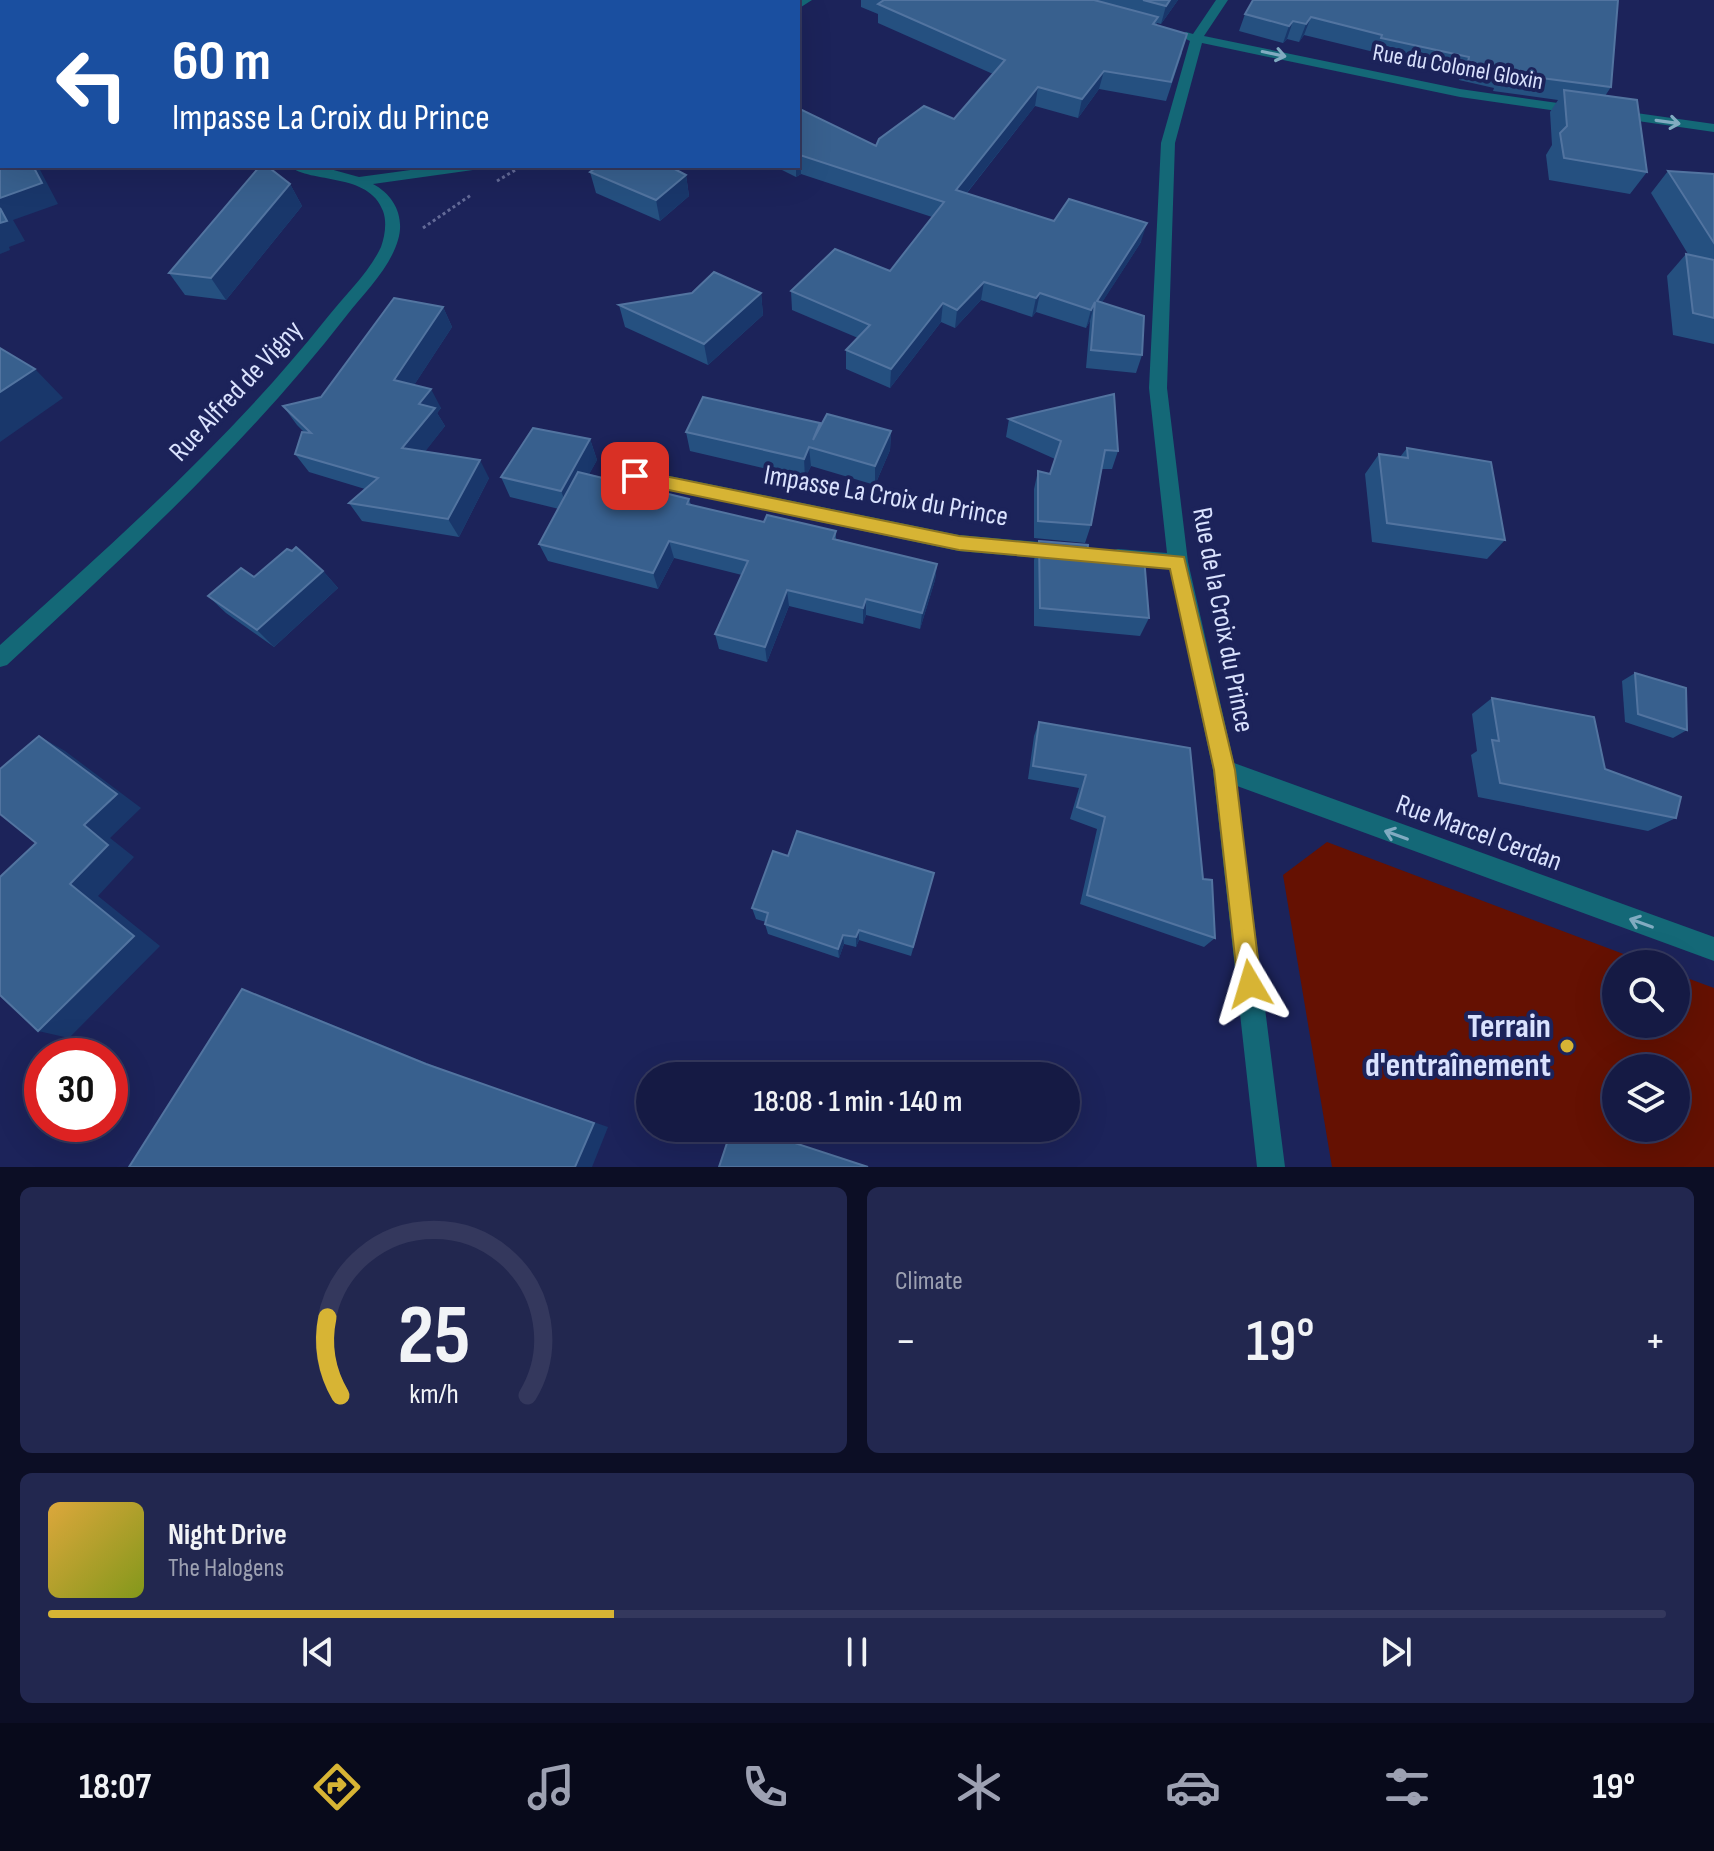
<!DOCTYPE html>
<meta charset="utf-8">
<style>
body{margin:0;font-family:"Sofia Sans Condensed",sans-serif;background:#22274f;color:#f1f3f6;height:100vh;display:flex;flex-direction:column;font-size:30px;white-space:nowrap}
*{box-sizing:border-box;margin:0}
p{font-size:26px;color:#9da1b2}
.icon{flex:none;width:44px;height:44px;fill:none;stroke:currentColor;stroke-width:2;stroke-linecap:round;stroke-linejoin:round}
.map{position:relative;height:1167px;overflow:hidden}
.drawer{display:flex;flex-direction:column;gap:20px;padding:20px;background:#0c0e25;flex:1}
.drawer>*{flex:none}
.top-card{position:absolute;left:0px;top:0px;width:800px;height:168px;box-shadow:0 8px 32px #0002,0 0 0 2px #34385d;background:#1a4fa0;color:#fff;overflow:hidden}
.fabs{position:absolute;left:1602px;top:950px;display:grid;gap:16px}
.fabs a{display:grid;place-items:center;width:88px;height:88px;border-radius:50%;background:#151a44;box-shadow:0 8px 32px #0002,0 0 0 2px #34385d;font-size:40px}
.speed{position:absolute;left:24px;top:1038px;display:flex;gap:16px;font-size:40px;font-weight:700;text-align:center}
.speed>*{display:grid;place-content:center;width:104px;height:104px;border-radius:50%;background:#151a44;box-shadow:0 8px 32px #0002,0 0 0 2px #34385d;line-height:1}
.speed .limit{border:12px solid #d22;background:#fff;color:#111}
.pin{position:absolute;display:grid;place-items:center;width:68px;height:68px;color:#fff;margin:-34px;border-radius:16px;box-shadow:0 4px 12px #0006}
.me{position:absolute;width:88px;margin:-44px;rotate:353deg;stroke-linejoin:round;filter:drop-shadow(0 0 6px #0008)}
.turn{display:flex;align-items:center;gap:28px;height:168px;padding:0 40px;font-size:36px}
.turn .icon{width:104px;height:104px;stroke-width:2.5}
.turn b{display:block;font-size:56px;line-height:68px}
.big{font-size:60px;font-weight:600;line-height:1.1}
.drawer .tile{flex:1;display:flex;flex-direction:column;justify-content:center;gap:12px;min-width:0;padding:0 28px;border-radius:12px;background:#22274f}
.drawer .dial{align-items:center;gap:0}
.dial svg{height:208px;overflow:visible;fill:none;stroke:#34385d;stroke-width:7;stroke-linecap:round;text-anchor:middle}
.dial text{fill:#f1f3f6;stroke:none}
.song{display:flex;align-items:center;gap:24px}
.cover{width:96px;height:96px;border-radius:12px;background:linear-gradient(135deg,hsl(40 70% 55%),hsl(70 70% 35%))}
.played{height:8px;border-radius:4px;background:linear-gradient(90deg,#d7b434 35%,#34385d 35%)}
.keys{display:flex;justify-content:space-around;direction:ltr}
.heat{display:flex;justify-content:space-between;align-items:center;font-size:44px;direction:ltr}
.drawer .tiles{flex:1;display:grid;gap:20px;grid-template-columns:1fr 1fr}
.tile:last-child{grid-column:span 2}
.trip{position:absolute;left:636px;top:1062px;width:444px;height:80px;border-radius:40px;background:#151a44;box-shadow:0 8px 32px #0002,0 0 0 2px #34385d;font-weight:600;line-height:80px;text-align:center}
.menu{display:flex;height:128px;justify-content:space-around;align-items:center;background:#080a1b;color:#9da1b2}
.menu .icon{width:56px;height:56px}
.menu .active{color:#d7b434}
.menu b{font-size:36px;color:#f1f3f6}
.map>svg:first-child{display:block}
.green{fill:#651102;fill-rule:evenodd}
.lines{fill:none;stroke-linecap:round;stroke-linejoin:round}
.path{stroke:#636a97;stroke-width:3;stroke-dasharray:3 3;stroke-linecap:butt}
.street{fill:#146877;fill-rule:evenodd}
.wall{fill:#255080}
.shaded-wall{fill:#19376b}
.building{fill:#38608e;stroke:#5274a0;stroke-width:2}
.oneway{stroke:#81abc1}
.route{fill:#d7b434;stroke:#8c7522;stroke-width:2}
.poi-dot{fill:#d7b434;stroke:#1c235a;stroke-width:3}
.labels{text-anchor:middle;dominant-baseline:central;stroke-width:8;stroke-linejoin:round;paint-order:stroke}
.far-street-label{font-size:24px;fill:#dae2fe;stroke:#1c235a}
.street-label{font-size:28px;fill:#dae2fe;stroke:#1c235a}
.near-poi-label{font-size:34px;font-weight:bold;fill:#dae2fe;stroke:#1c235a;text-anchor:end}
</style>
<div class="map">
<svg width="1714" height="1167" viewBox="0 0 1714 1167">
<rect width="100%" height="100%" fill="#1c235a"/>
<path class="green" d="M1327,842L1650,964H1616V1024H1676V974L1714,988V1167H1332L1283,875ZM1616,1068H1676V1128H1616Z"/>
<g class="lines">
<g class="path">
<polyline points="497,181 522,166"/>
<polyline points="423,228 471,195"/>
</g>
<g class="street">
<polygon points="798,0 812,0 798,9 798,2 794,2"/>
<polygon points="1216,0 1228,0 1204,36 1460,89 1579,106 1586,110 1579,114 1460,97 1202,43 1175,143 1167,388 1188,562 1234,763 1714,937 1714,961 1237,786 1285,1167 1257,1167 1213,770 1170,569 1118,565 1111,563 1108,557 1111,551 1118,549 1167,553 1149,388 1161,143 1190,41 1180,36 1186,32 1193,34"/>
<polygon points="0,86 2,87 2,95 0,95"/>
<polygon points="1615,110 1714,124 1714,132 1610,117 1610,111"/>
<path d="M289,166H319L359,177L440,166H480L473,170L373,184C394,195 405,217 398,240C390,268 365,292 347,315C247,444 127,554 7,665L0,667V645C114,542 230,440 326,319C344,296 369,273 381,247C385,236 387,222 383,211C369,172 311,184 289,166Z"/>
<polygon points="635,469 959,535 1062,544 1069,546 1072,552 1069,558 1062,560 959,551 635,483 626,476"/>
</g>
</g>
<g class="wall">
<polygon points="275,0 422,0 418,2 278,2"/>
<polygon points="861,0 1178,0 1161,24 1157,23 1156,25 1182,53 1166,101 1099,89 1078,118 1035,106 967,193 1054,221 1141,242 1102,302 1142,355 1136,373 1086,368 1090,321 1086,328 1036,312 1032,317 981,300 955,328 941,322 890,388 846,369 846,350 858,338 792,310 791,291 890,271 932,217 801,174 796,177 774,166 798,166 798,108 876,146 954,119 993,74 878,23 878,14 861,7"/>
<polygon points="1253,0 1611,87 1605,96 1647,172 1630,194 1549,180 1546,155 1552,145 1550,112 1558,100 1493,91 1494,88 1459,80 1460,75 1373,55 1374,52 1304,35 1299,42 1287,39 1283,43 1239,31 1245,14"/>
<polygon points="1668,171 1714,174 1714,344 1673,335 1667,276 1686,254 1688,254 1651,193"/>
<polygon points="590,172 686,175 689,196 660,221 596,193"/>
<polygon points="290,184 302,206 226,300 185,295 169,273"/>
<polygon points="761,293 763,315 708,365 625,327 619,305"/>
<polygon points="443,307 452,327 414,385 441,408 437,413 445,426 425,451 489,478 459,537 362,521 349,503 365,489 309,472 295,454 304,432 297,425 283,406 321,397"/>
<polygon points="1009,419 1118,451 1112,469 1102,469 1091,525 1085,543 1034,538 1034,489 1038,471 1050,474 1055,459 1006,437"/>
<polygon points="820,425 891,431 890,450 875,485 811,466 805,478 690,451 686,432"/>
<polygon points="590,439 597,460 589,474 689,499 691,505 764,522 836,531 836,539 937,564 935,580 920,629 866,615 863,624 789,606 767,662 719,649 715,634 742,575 674,558 658,589 548,561 539,544 559,509 510,497 501,477"/>
<polygon points="1407,448 1505,540 1487,559 1372,542 1365,474 1379,454 1400,457"/>
<polygon points="1039,541 1149,618 1140,636 1034,626 1034,560"/>
<polygon points="323,571 338,588 274,647 226,613 208,596 254,577"/>
<polygon points="1635,673 1687,730 1673,738 1625,722 1622,681"/>
<polygon points="1492,698 1605,769 1676,818 1648,831 1478,797 1471,755 1477,751 1472,714"/>
<polygon points="1039,722 1203,879 1215,938 1204,947 1080,904 1097,829 1070,819 1079,788 1028,779 1034,736"/>
<polygon points="788,856 931,884 911,956 859,940 856,947 844,944 839,958 768,934 765,924 766,922 756,919 752,908"/>
</g>
<g class="shaded-wall">
<polygon points="374,0 422,0 418,2 370,2"/>
<polygon points="674,0 753,0 744,2 665,2"/>
<polygon points="1170,0 1178,0 1161,24 1166,6"/>
<polygon points="1311,17 1304,35 1299,42 1306,24"/>
<polygon points="1293,21 1287,39 1283,43 1289,26"/>
<polygon points="1104,71 1099,89 1078,118 1082,99"/>
<polygon points="1038,87 1035,106 954,209 956,190"/>
<polygon points="800,155 801,174 796,177 796,166 798,166 798,156"/>
<polygon points="33,166 38,166 58,204 13,220 25,241 9,247 10,250 0,254 0,198"/>
<polygon points="686,175 689,196 660,221 656,200"/>
<polygon points="290,184 302,206 226,300 211,278"/>
<polygon points="1147,223 1141,242 1094,315 1097,301"/>
<polygon points="984,282 981,300 955,328 957,310"/>
<polygon points="761,293 763,315 708,365 704,344"/>
<polygon points="1040,293 1036,312 1032,317 1036,298"/>
<polygon points="1095,302 1090,321 1086,328 1091,310"/>
<polygon points="943,303 941,322 890,388 891,369"/>
<polygon points="443,307 452,327 405,399 394,380"/>
<polygon points="35,369 63,398 0,442 0,392"/>
<polygon points="431,389 441,408 437,413 445,426 414,466 402,448 419,404"/>
<polygon points="891,431 890,450 875,485 875,466"/>
<polygon points="590,439 597,460 569,511 561,491"/>
<polygon points="809,447 811,466 805,478 804,459"/>
<polygon points="480,460 489,478 459,537 448,519"/>
<polygon points="669,541 674,558 658,589 653,573"/>
<polygon points="937,564 935,580 920,629 922,613"/>
<polygon points="323,571 338,588 274,647 257,630"/>
<polygon points="787,590 789,606 767,662 765,647"/>
<polygon points="866,599 866,615 863,624 863,608"/>
<polygon points="39,736 65,751 141,808 110,838 134,857 98,896 160,946 69,1038 38,1031 84,825"/>
<polygon points="859,930 859,940 856,947 856,937"/>
<polygon points="843,935 844,944 839,958 838,949"/>
<polygon points="242,989 274,1001 449,1072 608,1127 592,1167 575,1167"/>
</g>
<g class="building">
<polygon points="0,0 60,0 61,2 2,2 2,26 0,22"/>
<polygon points="296,0 374,0 370,2 300,2"/>
<polygon points="575,0 674,0 665,2 579,2"/>
<polygon points="884,0 1094,0 1158,17 1153,24 1187,34 1171,82 1104,71 1082,99 1038,87 956,190 1054,221 1069,199 1147,223 1097,301 1144,316 1142,355 1091,350 1095,302 1091,310 1040,293 1036,298 984,282 957,310 943,303 891,369 846,350 870,325 791,291 835,249 890,271 944,202 800,155 798,156 798,108 876,146 879,139 924,106 954,119 1005,60 878,4"/>
<polygon points="1143,0 1170,0 1166,6"/>
<polygon points="1253,0 1618,0 1611,87 1503,73 1504,70 1468,62 1469,57 1381,38 1382,35 1311,17 1306,24 1293,21 1289,26 1245,14"/>
<polygon points="1564,90 1637,100 1647,172 1564,158 1560,133 1567,126"/>
<polygon points="0,126 2,126 2,166 33,166 42,183 0,198"/>
<polygon points="260,166 267,166 290,184 211,278 169,273"/>
<polygon points="598,166 669,166 686,175 656,200 590,172"/>
<polygon points="1668,171 1714,174 1714,243"/>
<polygon points="0,208 7,221 0,223"/>
<polygon points="1686,254 1714,260 1714,318 1693,313"/>
<polygon points="714,272 761,293 704,344 619,305 692,293"/>
<polygon points="394,298 443,307 394,380 431,389 419,404 435,408 402,448 480,460 448,519 349,503 378,478 295,454 302,432 311,433 283,406 321,397"/>
<polygon points="0,348 35,369 0,392"/>
<polygon points="1114,394 1118,451 1105,450 1091,525 1038,521 1038,471 1050,474 1061,441 1009,419"/>
<polygon points="703,397 820,423 813,440 827,414 891,431 875,466 809,447 804,459 686,432"/>
<polygon points="533,428 590,439 561,491 501,477"/>
<polygon points="1407,448 1491,462 1505,540 1387,523 1379,454 1408,458"/>
<polygon points="578,472 689,499 687,504 764,522 767,515 836,531 833,539 937,564 922,613 866,599 863,608 787,590 765,647 715,634 748,561 669,541 653,573 539,544"/>
<polygon points="1039,541 1088,545 1087,553 1144,557 1149,618 1040,608"/>
<polygon points="296,547 323,571 257,630 208,596 241,568 254,577 287,549 292,551"/>
<polygon points="1635,673 1686,688 1687,730 1638,714"/>
<polygon points="1492,698 1594,717 1605,769 1681,797 1676,818 1500,783 1492,740 1499,741"/>
<polygon points="1039,722 1190,748 1203,879 1212,880 1215,938 1087,895 1105,817 1077,807 1086,775 1033,766"/>
<polygon points="39,736 117,794 84,825 108,845 70,884 134,936 38,1031 0,995 0,877 36,843 0,814 0,769"/>
<polygon points="797,831 934,873 913,947 859,930 856,937 843,935 838,949 765,924 768,913 752,908 773,851 788,856"/>
<polygon points="242,989 426,1064 594,1123 575,1167 129,1167"/>
<polygon points="732,1128 749,1128 868,1167 719,1167"/>
</g>
<defs><path id="oneway-shaft" d="M-6 0H5M1.5-3L5.5 0L1.5 3" fill="none" stroke-width="1.6" stroke-linecap="round" stroke-linejoin="round" transform="scale(2)"/></defs>
<g class="oneway">
<use href="#oneway-shaft" transform="translate(1274 54) rotate(12)"/>
<use href="#oneway-shaft" transform="translate(1668 122) rotate(8)"/>
<use href="#oneway-shaft" transform="translate(1396 835) rotate(-160)"/>
<use href="#oneway-shaft" transform="translate(1641 923) rotate(-160)"/>
</g>
<polygon class="route" points="635,470 959,536 1184,557 1235,770 1261,984 1258,992 1250,995 1241,992 1238,984 1214,770 1170,569 959,550 635,483 627,476"/>
<circle class="poi-dot" cx="1567" cy="1046" r="8"/>
<g class="labels">
<g class="far-street-label">
<text transform="translate(1458 67) rotate(10)">Rue du Colonel Gloxin</text>
</g>
<g class="street-label">
<text transform="translate(236 391) rotate(-47)">Rue Alfred de Vigny</text>
<text transform="translate(886 496) rotate(10)">Impasse La Croix du Prince</text>
<text transform="translate(1223 620) rotate(79)">Rue de la Croix du Prince</text>
<text transform="translate(1479 833) rotate(20)">Rue Marcel Cerdan</text>
</g>
<g class="near-poi-label">
<text x="1551" y="1026">Terrain<tspan x="1551" dy="39">d'entraînement</tspan></text>
</g>
</g>
</svg>
<div class="fabs">
<a><svg class="icon" aria-label="search" viewBox="0 0 24 24"><circle cx="10" cy="10" r="6"/><path d="M15 15l6 6"/></svg></a>
<a><svg class="icon" aria-label="layers" viewBox="0 0 24 24"><path d="M12 4l9 5-9 5-9-5zM3 14l9 5 9-5"/></svg></a>
</div>
<div class="speed"><div class="limit">30</div></div>
<div class="pin" style="left:635px;top:476px;background:#d93025"><svg class="icon" aria-label="arrive" viewBox="0 0 24 24"><path d="M6 21V4h12l-3 4 3 4H6"/></svg></div>
<svg class="me" style="left:1250px;top:984px" viewBox="-20 -20 40 40"><path d="M0-17L14 15 0 8-14 15z" fill="#d7b434" stroke="#fff" stroke-width="4"/></svg>
<div class="trip">18:08 · 1 min · 140 m</div>
<div class="top-card">
<div class="turn"><svg class="icon" aria-label="left" viewBox="0 0 24 24"><path d="M17 20v-9H6M10 6l-5 5 5 5"/></svg><div><b>60 m</b>Impasse La Croix du Prince</div></div>
</div>
</div>
<section class="drawer">
<div class="tiles">
<div class="tile dial"><svg viewBox="0 0 100 80">
<path d="M14 69A42 42 0 1 1 86 69"/>
<path d="M14 69A42 42 0 0 1 9 39" stroke="#d7b434"/>
<text x="50" y="56" font-size="32" font-weight="700">25</text>
<text x="50" y="72" font-size="11">km/h</text>
</svg></div>
<div class="tile"><p>Climate</p>
<div class="heat"><a>−</a><b class="big">19°</b><a>+</a></div>
</div>
<div class="tile">
<div class="song"><i class="cover"></i><div><b>Night Drive</b><p>The Halogens</p></div></div>
<div class="played"></div>
<div class="keys"><svg class="icon" aria-label="previous" viewBox="0 0 24 24"><path d="M18 5L8 12l10 7zM5 5v14"/></svg><svg class="icon" aria-label="pause" viewBox="0 0 24 24"><path d="M8 5v14M16 5v14"/></svg><svg class="icon" aria-label="next" viewBox="0 0 24 24"><path d="M6 5l10 7-10 7zM19 5v14"/></svg></div>
</div>
</div>
</section>
<nav class="menu">
<b>18:07</b>
<svg class="icon active" aria-label="directions" viewBox="0 0 24 24"><path d="M12 3l9 9-9 9-9-9zM9 14v-3h6M13 9l2 2-2 2"/></svg>
<svg class="icon" aria-label="music" viewBox="0 0 24 24"><path d="M9 18V5l10-2v13"/><circle cx="6" cy="18" r="3"/><circle cx="16" cy="16" r="3"/></svg>
<svg class="icon" aria-label="phone" viewBox="0 0 24 24"><path d="M5 4h4l2 5-3 2q2 4 5 5l2-3 5 2v4C11 20 4 13 5 4z"/></svg>
<svg class="icon" aria-label="climate" viewBox="0 0 24 24"><path d="M12 3v18M4 7l16 10M4 17L20 7"/></svg>
<svg class="icon" aria-label="car" viewBox="0 0 24 24"><path d="M5 17H2v-5l4-1 3-4h7l3 4 3 1v5h-3M9 17h6M6 11h13"/><circle cx="7" cy="17" r="2"/><circle cx="17" cy="17" r="2"/></svg>
<svg class="icon" aria-label="filters" viewBox="0 0 24 24"><path d="M4 7h16M4 17h16"/><circle cx="9" cy="7" r="2"/><circle cx="15" cy="17" r="2"/></svg>
<b>19°</b>
</nav>
